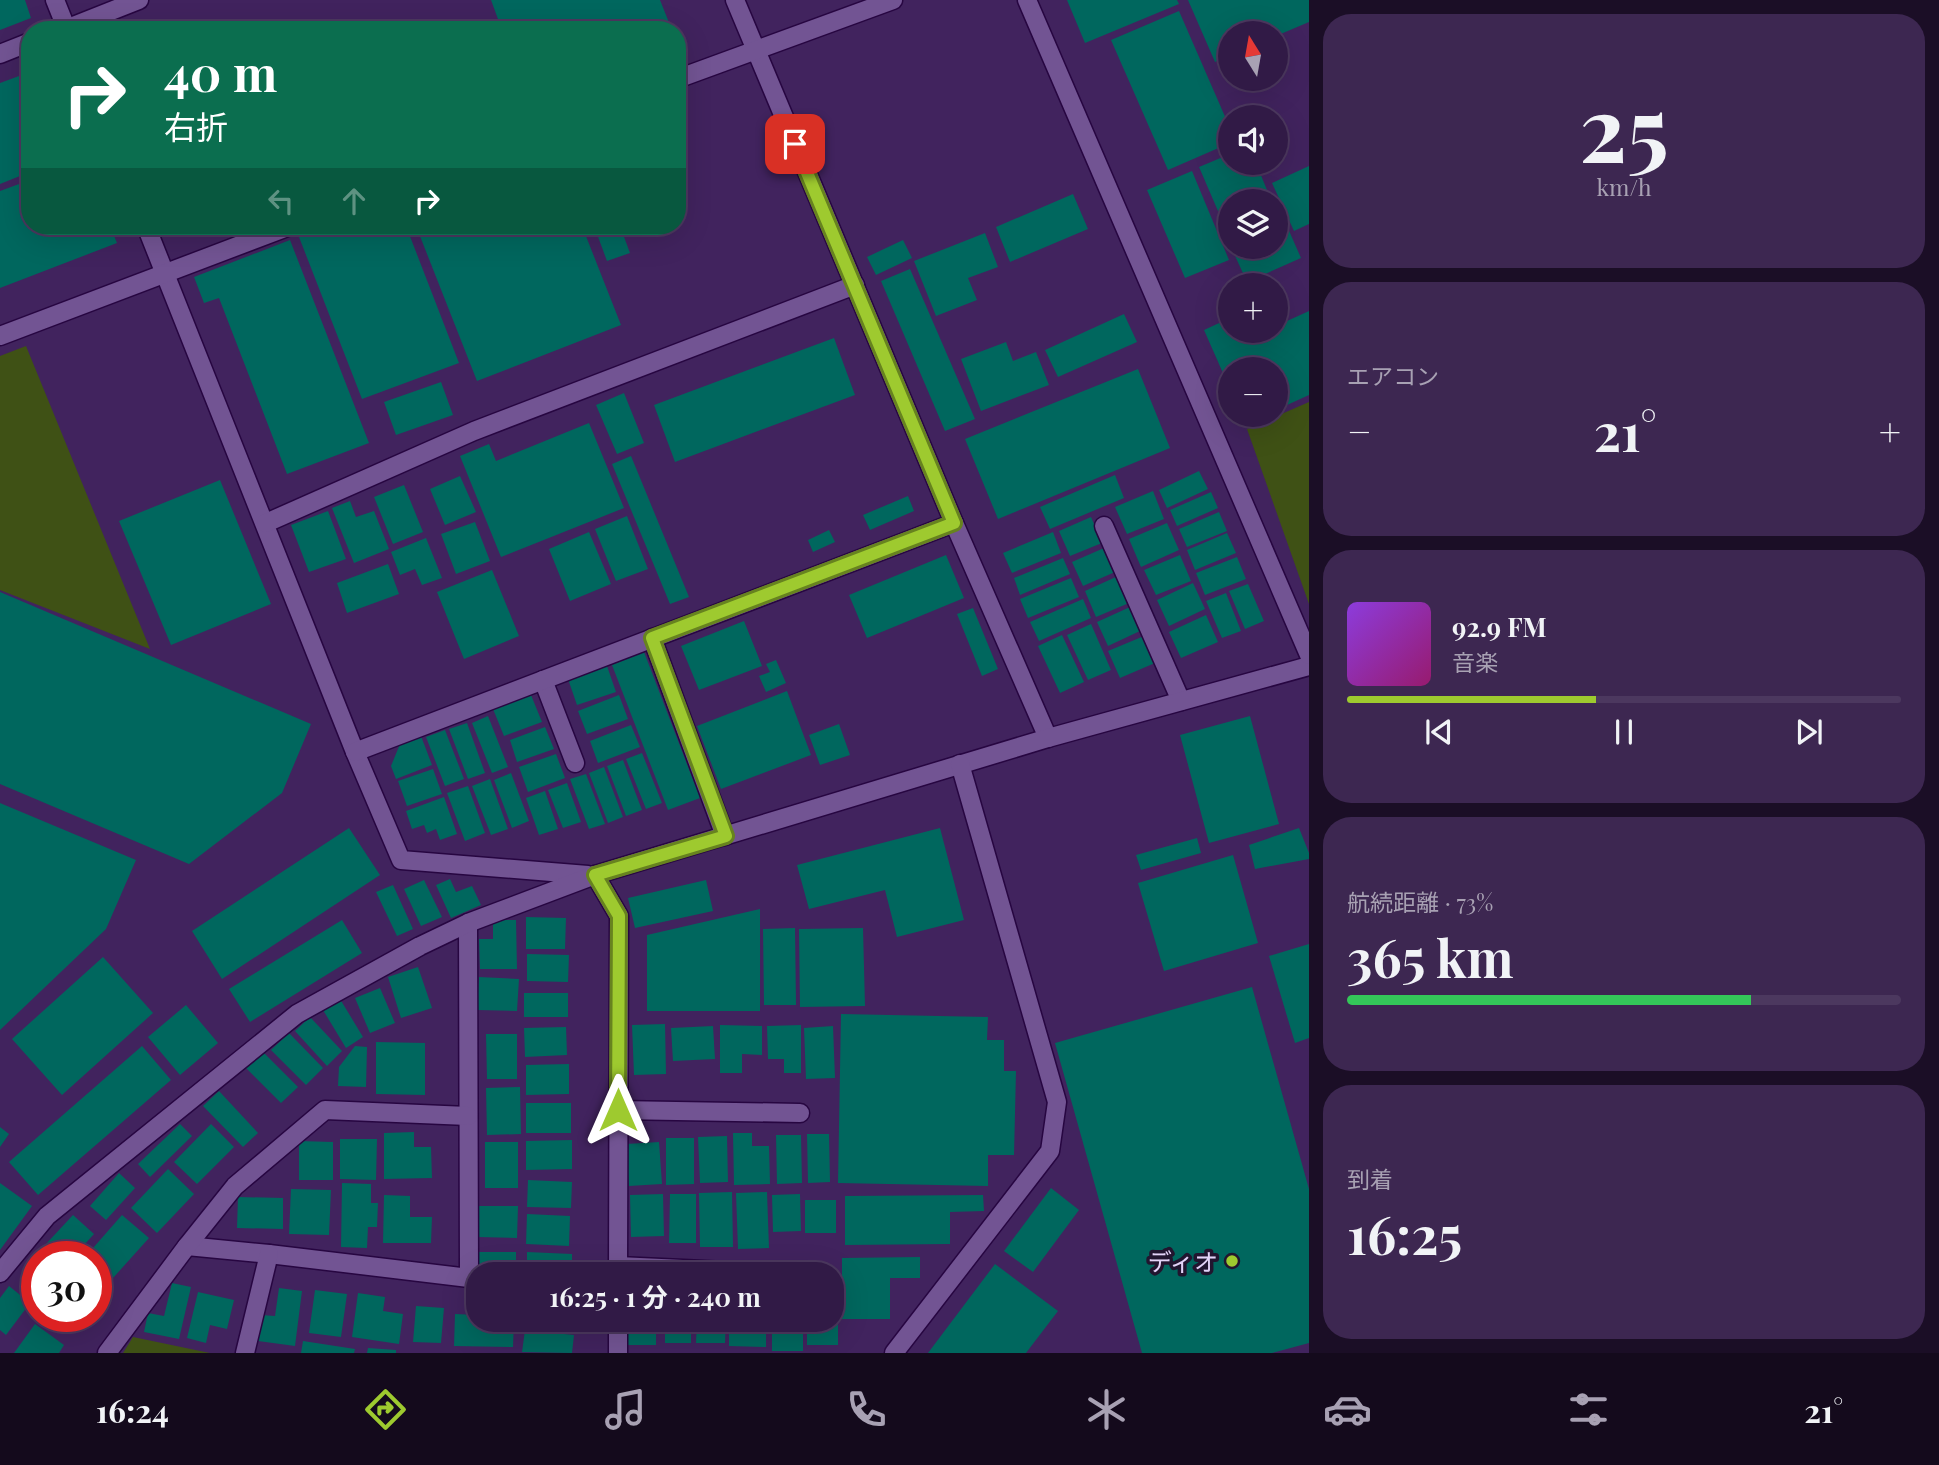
<!DOCTYPE html>
<html lang="ja">
<meta charset="utf-8">
<style>
body{margin:0;font-family:"Playfair Display","Noto Sans JP",serif;background:#3d2751;color:#f1f3f6;height:100vh;display:flex;flex-direction:column;font-size:26px;white-space:nowrap}
*{box-sizing:border-box;margin:0}
p{font-size:23px;color:#a8a1b3}
.icon{flex:none;width:38px;height:38px;fill:none;stroke:currentColor;stroke-width:2;stroke-linecap:round;stroke-linejoin:round}
.map{position:relative;flex:1;overflow:hidden}
.side{display:flex;flex-direction:column;gap:14px;padding:14px;background:#1b0e26;width:630px}
.side>*{flex:none}
.hud{position:absolute;left:21px;top:21px;width:665px;height:214px;border-radius:28px;box-shadow:0 7px 28px #0002,0 0 0 2px #4c385f;background:#0b6e4f;color:#fff;overflow:hidden}
.needle{width:46px;rotate:349deg}
.tools{position:absolute;left:1218px;top:21px;display:grid;gap:14px}
.tools a{display:grid;place-items:center;width:70px;height:70px;border-radius:50%;background:#311a46;box-shadow:0 7px 28px #0002,0 0 0 2px #4c385f;font-size:35px}
.speed{position:absolute;left:21px;top:1241px;display:flex;gap:14px;font-size:35px;font-weight:700;text-align:center}
.speed>*{display:grid;place-content:center;width:91px;height:91px;border-radius:50%;background:#311a46;box-shadow:0 7px 28px #0002,0 0 0 2px #4c385f;line-height:1}
.speed .limit{border:10px solid #d22;background:#fff;color:#111}
.pin{position:absolute;display:grid;place-items:center;width:60px;height:60px;color:#fff;margin:-30px;border-radius:14px;box-shadow:0 4px 10px #0006}
.me{position:absolute;width:77px;margin:-38px;rotate:0deg;stroke-linejoin:round;filter:drop-shadow(0 0 5px #0008)}
.turn{display:flex;align-items:center;gap:24px;height:147px;padding:0 28px;font-size:32px}
.turn .icon{width:91px;height:91px;stroke-width:2.5}
.turn b{display:block;font-size:49px;line-height:60px}
.lanes{display:flex;align-items:center;height:66px;padding:0 28px;background:#0003;justify-content:center;gap:35px;direction:ltr}
.lanes .off{opacity:.35}
.big{font-size:52px;font-weight:700;line-height:1.1}
.side .widget{flex:1;display:flex;flex-direction:column;justify-content:center;gap:10px;min-width:0;padding:0 24px;border-radius:28px;background:#3d2751}
.side .dial{align-items:center;gap:0}
.dial b{font-size:91px;line-height:1}
.song{display:flex;align-items:center;gap:21px}
.cover{width:84px;height:84px;border-radius:10px;background:linear-gradient(135deg,hsl(270 70% 55%),hsl(320 70% 35%))}
.played{height:7px;border-radius:4px;background:linear-gradient(90deg,#9eca2f 45%,#4c385f 45%)}
.keys{display:flex;justify-content:space-around;direction:ltr}
.heat{display:flex;justify-content:space-between;align-items:center;font-size:38px;direction:ltr}
.charge{height:10px;border-radius:5px;background:linear-gradient(90deg,#34c759 73%,#4c385f 0)}
.trip{position:absolute;left:466px;top:1262px;width:378px;height:70px;border-radius:28px;background:#311a46;box-shadow:0 7px 28px #0002,0 0 0 2px #4c385f;font-weight:700;line-height:70px;text-align:center}
.tabs{display:flex;height:112px;justify-content:space-around;align-items:center;background:#140a1c;color:#a8a1b3}
.tabs .icon{width:49px;height:49px}
.tabs .on{color:#9eca2f}
.tabs b{font-size:32px;color:#f1f3f6}
main{display:flex;flex:1;min-height:0}
.map>svg:first-child{display:block}
.green{fill:#3f5115}
.building{fill:#00675e}
.lines{fill:none;stroke-linecap:round;stroke-linejoin:round}
.lane-casing{stroke:#270641;stroke-width:21}
.street-casing{stroke:#270641;stroke-width:21}
.secondary-casing{stroke:#270641;stroke-width:21}
.lane{stroke:#725493;stroke-width:18}
.street{stroke:#725493;stroke-width:18}
.secondary{stroke:#725493;stroke-width:18}
.route-casing{stroke:#67831f;stroke-width:18}
.route{stroke:#9eca2f;stroke-width:12}
.poi-dot{fill:#9eca2f;stroke:#21152f;stroke-width:2.5}
.labels{text-anchor:middle;dominant-baseline:central;stroke-width:7;stroke-linejoin:round;paint-order:stroke}
.poi-label{font-size:24px;fill:#e3d4f8;stroke:#21152f;text-anchor:end}
</style>
<main>
<div class="map">
<svg width="1309" height="1353" viewBox="0 0 1309 1353">
<rect width="100%" height="100%" fill="#41235e"/>
<g class="green">
<polygon points="26,346 150,649 0,590 0,356"/>
<polygon points="1309,402 1309,604 1247,429"/>
<polygon points="133,1337 210,1353 123,1353"/>
</g>
<g class="building">
<polygon points="0,0 25,0 31,18 0,30"/>
<polygon points="491,0 660,0 672,30 502,30"/>
<polygon points="1067,0 1177,0 1179,4 1085,43"/>
<polygon points="1188,0 1309,0 1309,22 1276,36 1276,33 1230,33 1230,55 1215,62"/>
<polygon points="1179,11 1230,128 1230,143 1168,170 1111,40"/>
<polygon points="30,72 30,172 0,184 0,83"/>
<polygon points="1230,154 1230,163 1256,163 1267,190 1240,201 1230,201 1230,206 1218,211 1199,167"/>
<polygon points="1309,166 1309,224 1294,231 1272,183"/>
<polygon points="1192,171 1229,260 1185,278 1147,190"/>
<polygon points="30,180 30,226 110,226 117,243 0,288 0,191"/>
<polygon points="1073,194 1088,229 1010,262 996,227"/>
<polygon points="1276,201 1301,258 1247,282 1231,247 1276,247"/>
<polygon points="1230,224 1230,246 1222,228"/>
<polygon points="329,226 406,226 459,363 362,399 299,237"/>
<polygon points="416,226 582,226 621,325 477,381"/>
<polygon points="594,226 620,226 630,253 607,261"/>
<polygon points="985,233 998,267 968,278 977,300 936,316 914,261"/>
<polygon points="290,240 369,443 287,474 219,298 204,303 194,277"/>
<polygon points="903,240 912,258 876,275 867,257"/>
<polygon points="910,269 975,419 945,431 881,281"/>
<polygon points="1309,311 1309,395 1276,410 1276,369 1230,369 1230,389 1204,330 1230,318 1230,331 1253,331 1255,335 1265,331 1276,331 1276,326"/>
<polygon points="1124,314 1137,342 1058,377 1045,350"/>
<polygon points="834,338 855,395 675,462 654,405"/>
<polygon points="1006,342 1013,361 1036,352 1049,385 981,411 961,359"/>
<polygon points="1138,369 1170,448 998,519 965,439"/>
<polygon points="441,382 453,415 396,435 384,402"/>
<polygon points="624,393 644,443 617,454 596,405"/>
<polygon points="1242,415 1266,415 1246,424"/>
<polygon points="589,423 624,508 501,557 460,456 489,444 496,461"/>
<polygon points="631,456 689,597 670,604 612,464"/>
<polygon points="1199,471 1208,489 1167,508 1159,490"/>
<polygon points="1115,475 1124,498 1050,529 1040,507"/>
<polygon points="460,476 476,512 445,525 430,489"/>
<polygon points="220,480 271,604 171,645 119,521"/>
<polygon points="404,485 423,532 393,544 374,497"/>
<polygon points="1153,491 1164,519 1127,534 1115,507"/>
<polygon points="1211,492 1218,508 1177,526 1170,510"/>
<polygon points="908,496 914,511 870,530 863,515"/>
<polygon points="350,501 356,517 374,511 389,549 354,563 332,508"/>
<polygon points="328,511 346,559 309,572 291,525"/>
<polygon points="1219,512 1227,531 1187,547 1179,529"/>
<polygon points="627,516 648,569 616,581 595,529"/>
<polygon points="1091,517 1102,543 1070,556 1059,531"/>
<polygon points="475,522 490,561 456,574 441,534"/>
<polygon points="1167,523 1179,550 1141,567 1129,539"/>
<polygon points="829,530 835,542 813,552 808,540"/>
<polygon points="589,532 611,584 570,601 549,549"/>
<polygon points="1053,532 1061,553 1012,573 1003,553"/>
<polygon points="1227,533 1236,553 1195,570 1187,550"/>
<polygon points="426,538 442,578 422,585 415,569 400,575 391,552"/>
<polygon points="1104,548 1115,572 1083,586 1072,562"/>
<polygon points="946,555 964,598 867,638 849,595"/>
<polygon points="1180,555 1191,581 1156,595 1144,570"/>
<polygon points="1237,557 1246,579 1205,595 1196,573"/>
<polygon points="1063,558 1070,574 1020,595 1014,578"/>
<polygon points="388,564 399,594 347,613 337,583"/>
<polygon points="492,570 519,636 464,659 437,592"/>
<polygon points="1118,576 1129,603 1096,617 1085,591"/>
<polygon points="1071,578 1079,597 1028,618 1020,599"/>
<polygon points="1193,583 1205,609 1169,626 1157,600"/>
<polygon points="1248,584 1264,621 1245,629 1229,591"/>
<polygon points="0,592 311,724 282,793 189,864 0,784"/>
<polygon points="1226,593 1241,631 1222,638 1206,601"/>
<polygon points="1083,599 1091,618 1039,641 1030,622"/>
<polygon points="1130,607 1140,631 1108,646 1097,622"/>
<polygon points="973,608 998,669 982,676 957,614"/>
<polygon points="1206,615 1218,642 1181,658 1169,632"/>
<polygon points="744,621 762,666 699,690 681,646"/>
<polygon points="1091,624 1111,670 1088,680 1067,635"/>
<polygon points="1062,635 1084,682 1060,693 1038,646"/>
<polygon points="1144,636 1155,663 1120,678 1108,651"/>
<polygon points="644,652 700,798 668,810 612,665"/>
<polygon points="776,660 786,683 766,692 759,676 770,672 766,664"/>
<polygon points="607,666 616,692 577,705 568,679"/>
<polygon points="787,691 811,755 721,789 697,726"/>
<polygon points="531,695 542,722 504,736 493,709"/>
<polygon points="619,695 628,719 587,734 578,711"/>
<polygon points="488,716 508,767 492,773 472,723"/>
<polygon points="1250,716 1279,824 1209,843 1180,735"/>
<polygon points="467,723 485,773 468,779 449,729"/>
<polygon points="839,724 850,755 820,765 809,735"/>
<polygon points="631,725 640,747 598,763 590,741"/>
<polygon points="545,727 554,749 517,762 510,740"/>
<polygon points="445,730 464,779 445,786 426,737"/>
<polygon points="421,736 432,765 396,779 391,766 400,744"/>
<polygon points="642,753 662,803 646,809 626,759"/>
<polygon points="556,754 565,778 528,792 519,767"/>
<polygon points="623,760 642,810 626,816 607,766"/>
<polygon points="604,767 623,817 608,823 589,773"/>
<polygon points="433,769 442,794 407,806 398,781"/>
<polygon points="511,773 529,821 512,828 494,780"/>
<polygon points="586,774 605,824 589,829 570,779"/>
<polygon points="490,779 508,829 491,835 472,786"/>
<polygon points="567,783 581,822 563,828 548,790"/>
<polygon points="468,786 485,833 465,841 447,793"/>
<polygon points="545,791 558,829 539,835 526,798"/>
<polygon points="444,797 457,834 440,840 436,829 427,833 424,825 412,829 406,811"/>
<polygon points="0,803 136,860 106,929 0,1030"/>
<polygon points="349,828 380,875 222,979 192,931"/>
<polygon points="940,828 964,920 897,937 885,890 809,909 797,865"/>
<polygon points="1299,828 1309,853 1309,859 1255,869 1249,845"/>
<polygon points="1197,838 1201,853 1141,870 1136,855"/>
<polygon points="1233,855 1258,943 1164,971 1138,883"/>
<polygon points="450,879 456,892 472,886 481,905 451,918 436,885"/>
<polygon points="424,880 442,917 421,926 404,889"/>
<polygon points="706,880 713,911 635,928 628,898"/>
<polygon points="393,885 413,929 397,936 376,892"/>
<polygon points="760,909 760,1011 647,1011 647,935"/>
<polygon points="526,917 566,918 565,949 526,949"/>
<polygon points="342,920 362,953 250,1022 229,989"/>
<polygon points="493,920 516,920 517,969 480,969 479,939 493,939"/>
<polygon points="795,928 796,1005 764,1005 763,929"/>
<polygon points="863,928 865,1006 800,1007 799,929"/>
<polygon points="1309,944 1309,1038 1295,1043 1269,956"/>
<polygon points="527,954 569,955 568,982 527,981"/>
<polygon points="103,957 153,1013 62,1095 12,1039"/>
<polygon points="418,967 432,1008 401,1018 388,977"/>
<polygon points="479,977 519,979 517,1011 477,1010"/>
<polygon points="1252,987 1309,1189 1309,1343 1272,1353 1142,1353 1055,1043"/>
<polygon points="380,988 395,1023 370,1033 355,998"/>
<rect x="524" y="993" width="44" height="24"/>
<polygon points="340,999 363,1037 346,1048 323,1010"/>
<polygon points="186,1005 218,1043 180,1075 148,1037"/>
<polygon points="841,1014 988,1017 987,1040 1004,1040 1004,1071 1016,1071 1014,1155 988,1155 988,1186 838,1183"/>
<polygon points="310,1017 342,1051 327,1066 295,1031"/>
<polygon points="665,1024 666,1074 634,1075 632,1025"/>
<polygon points="720,1025 762,1026 762,1055 742,1054 742,1073 720,1073"/>
<polygon points="801,1025 801,1073 784,1073 784,1059 768,1059 767,1026"/>
<polygon points="713,1026 715,1059 673,1061 671,1028"/>
<polygon points="833,1026 835,1078 806,1079 804,1028"/>
<polygon points="566,1027 567,1055 525,1057 524,1028"/>
<polygon points="289,1033 323,1068 306,1085 271,1050"/>
<polygon points="486,1034 517,1034 517,1079 487,1079"/>
<polygon points="376,1042 425,1043 425,1095 376,1094"/>
<polygon points="142,1046 171,1080 38,1195 9,1162"/>
<polygon points="355,1046 367,1047 366,1087 338,1086 339,1067"/>
<polygon points="263,1052 298,1087 281,1103 246,1068"/>
<polygon points="569,1064 569,1094 526,1095 526,1065"/>
<polygon points="520,1087 521,1134 487,1135 486,1088"/>
<polygon points="219,1091 258,1133 243,1147 203,1106"/>
<rect x="526" y="1103" width="45" height="30"/>
<polygon points="180,1124 192,1136 150,1177 138,1164"/>
<polygon points="211,1124 234,1147 197,1184 174,1162"/>
<polygon points="0,1127 9,1134 0,1147"/>
<polygon points="414,1132 414,1147 431,1147 432,1178 384,1179 384,1133"/>
<polygon points="733,1133 752,1133 752,1146 769,1146 770,1184 734,1185"/>
<polygon points="807,1134 829,1134 830,1182 808,1183"/>
<polygon points="776,1135 801,1135 802,1183 777,1184"/>
<polygon points="727,1136 728,1182 700,1183 698,1137"/>
<polygon points="666,1138 694,1138 694,1184 666,1185"/>
<polygon points="340,1139 377,1139 376,1180 340,1179"/>
<polygon points="572,1140 572,1169 526,1170 526,1141"/>
<polygon points="299,1141 333,1142 333,1180 299,1180"/>
<rect x="485" y="1142" width="33" height="46"/>
<polygon points="659,1142 662,1184 629,1186 626,1144"/>
<polygon points="168,1169 194,1194 157,1233 131,1208"/>
<polygon points="119,1173 135,1188 106,1220 90,1206"/>
<polygon points="528,1180 572,1182 571,1208 527,1207"/>
<polygon points="0,1183 32,1206 0,1250"/>
<polygon points="342,1183 371,1184 371,1203 378,1203 377,1227 368,1227 367,1248 341,1247"/>
<polygon points="1051,1188 1079,1210 1033,1272 1004,1251"/>
<polygon points="291,1189 331,1190 329,1235 289,1234"/>
<polygon points="732,1192 733,1247 700,1247 699,1193"/>
<polygon points="767,1192 769,1248 738,1249 736,1193"/>
<polygon points="663,1194 664,1236 631,1237 630,1195"/>
<polygon points="670,1194 696,1194 696,1243 669,1243"/>
<polygon points="800,1194 801,1231 773,1232 772,1195"/>
<polygon points="384,1195 410,1196 410,1217 432,1217 431,1243 383,1243"/>
<polygon points="983,1195 984,1211 950,1212 950,1244 845,1245 845,1196"/>
<polygon points="238,1197 283,1198 283,1229 237,1228"/>
<rect x="805" y="1200" width="31" height="33"/>
<polygon points="477,1206 518,1206 517,1238 477,1237"/>
<polygon points="527,1214 570,1216 569,1246 526,1244"/>
<polygon points="73,1215 94,1234 74,1256 60,1256 46,1244"/>
<polygon points="122,1215 149,1238 113,1278 96,1264 96,1256 86,1256"/>
<rect x="477" y="1252" width="39" height="22"/>
<polygon points="527,1252 572,1254 572,1274 527,1274"/>
<polygon points="920,1257 920,1278 890,1278 890,1319 842,1319 842,1258"/>
<polygon points="995,1264 1058,1311 1026,1353 928,1353"/>
<polygon points="96,1283 107,1292 96,1306"/>
<polygon points="172,1283 191,1287 179,1339 144,1332 148,1313 164,1316"/>
<polygon points="9,1286 30,1303 6,1335 0,1330 0,1298"/>
<polygon points="279,1288 302,1291 295,1346 258,1341 261,1315 275,1316"/>
<polygon points="315,1290 347,1294 341,1337 309,1333"/>
<polygon points="198,1292 234,1300 227,1329 210,1325 206,1343 187,1338"/>
<polygon points="358,1293 385,1297 383,1311 403,1314 399,1344 352,1337"/>
<polygon points="831,1294 838,1294 838,1345 807,1345 807,1320 831,1320"/>
<polygon points="416,1306 444,1308 441,1343 413,1342"/>
<polygon points="455,1314 478,1315 478,1320 514,1320 513,1347 454,1346"/>
<rect x="625" y="1320" width="31" height="25"/>
<rect x="665" y="1320" width="26" height="23"/>
<polygon points="697,1320 726,1320 725,1343 696,1343"/>
<polygon points="729,1320 766,1320 766,1347 729,1346"/>
<rect x="772" y="1320" width="31" height="31"/>
<polygon points="35,1324 64,1345 59,1353 14,1353"/>
<polygon points="525,1330 574,1335 572,1353 522,1352"/>
<polygon points="303,1341 355,1349 354,1353 301,1353"/>
<polygon points="368,1348 396,1350 396,1353 367,1353"/>
</g>
<g class="lines">
<g class="lane-casing">
<g id="lane">
<polyline points="1104,526 1181,701"/>
<polyline points="652,638 725,836"/>
<polyline points="543,680 575,763"/>
<polyline points="618,1110 800,1113"/>
<polyline points="618,1266 790,1274"/>
</g>
</g>
<g class="street-casing">
<g id="street">
<polyline points="55,0 67,30"/>
<polyline points="735,0 954,523 1048,738"/>
<polyline points="63,30 139,0"/>
<polyline points="0,54 30,42"/>
<polyline points="677,79 893,0"/>
<polyline points="146,226 355,752 401,860 588,875"/>
<polyline points="0,336 290,226"/>
<polyline points="266,523 474,431 855,285"/>
<polyline points="355,752 954,523"/>
<polyline points="595,875 619,916 618,1274"/>
<polyline points="187,1246 269,1254 469,1278 468,923"/>
<polyline points="0,1273 47,1216 297,1014 420,946 468,923 595,875 1048,738 1309,666"/>
<polyline points="107,1353 187,1246 235,1186 325,1110 468,1116"/>
<polyline points="245,1353 269,1254"/>
<polyline points="618,1353 618,1320"/>
<polyline points="894,1353 1050,1151 1057,1102 960,764"/>
</g>
</g>
<g class="secondary-casing">
<polyline id="secondary" points="1027,0 1309,655"/>
</g>
<use href="#lane" class="lane"/>
<use href="#street" class="street"/>
<use href="#secondary" class="secondary"/>
</g>
<g class="lines">
<g class="route-casing">
<polyline id="route" points="618,1110 619,916 595,875 726,836 652,638 954,523 795,144"/>
</g>
<use href="#route" class="route"/>
</g>
<circle class="poi-dot" cx="1232" cy="1261" r="7"/>
<g class="labels">
<g class="poi-label">
<text x="1218" y="1261">ディオ</text>
</g>
</g>
</svg>
<div class="tools">
<a><svg class="needle" viewBox="-14 -14 28 28"><path d="M0-13l5 13h-10z" fill="#e53935"/><path d="M0 13l5-13h-10z" fill="#a8a1b3"/></svg></a>
<a><svg class="icon" aria-label="sound" viewBox="0 0 24 24"><path d="M4 9h4l5-4v14l-5-4H4zM17 9q2 3 0 6"/></svg></a>
<a><svg class="icon" aria-label="layers" viewBox="0 0 24 24"><path d="M12 4l9 5-9 5-9-5zM3 14l9 5 9-5"/></svg></a>
<a>+</a>
<a>−</a>
</div>
<div class="speed"><div class="limit">30</div></div>
<div class="pin" style="left:795px;top:144px;background:#d93025"><svg class="icon" aria-label="arrive" viewBox="0 0 24 24"><path d="M6 21V4h12l-3 4 3 4H6"/></svg></div>
<svg class="me" style="left:618px;top:1110px" viewBox="-20 -20 40 40"><path d="M0-17L14 15 0 8-14 15z" fill="#9eca2f" stroke="#fff" stroke-width="4"/></svg>
<div class="trip">16:25 · 1 分 · 240 m</div>
<div class="hud">
<div class="turn"><svg class="icon" aria-label="right" viewBox="0 0 24 24"><path d="M7 20v-9h11M14 6l5 5-5 5"/></svg><div><b>40 m</b>右折</div></div>
<div class="lanes"><svg class="icon off" aria-label="left" viewBox="0 0 24 24"><path d="M17 20v-9H6M10 6l-5 5 5 5"/></svg><svg class="icon off" aria-label="ahead" viewBox="0 0 24 24"><path d="M12 20V5M6 11l6-6 6 6"/></svg><svg class="icon" aria-label="right" viewBox="0 0 24 24"><path d="M7 20v-9h11M14 6l5 5-5 5"/></svg></div>
</div>
</div>
<section class="side">
<div class="widget dial"><b>25</b><p>km/h</p></div>
<div class="widget"><p>エアコン</p>
<div class="heat"><a>−</a><b class="big">21°</b><a>+</a></div>
</div>
<div class="widget">
<div class="song"><i class="cover"></i><div><b>92.9 FM</b><p>音楽</p></div></div>
<div class="played"></div>
<div class="keys"><svg class="icon" aria-label="previous" viewBox="0 0 24 24"><path d="M18 5L8 12l10 7zM5 5v14"/></svg><svg class="icon" aria-label="pause" viewBox="0 0 24 24"><path d="M8 5v14M16 5v14"/></svg><svg class="icon" aria-label="next" viewBox="0 0 24 24"><path d="M6 5l10 7-10 7zM19 5v14"/></svg></div>
</div>
<div class="widget"><p>航続距離 · 73%</p><b class="big">365 km</b><div class="charge"></div></div>
<div class="widget"><p>到着</p><b class="big">16:25</b></div>
</section>
</main>
<nav class="tabs">
<b>16:24</b>
<svg class="icon on" aria-label="directions" viewBox="0 0 24 24"><path d="M12 3l9 9-9 9-9-9zM9 14v-3h6M13 9l2 2-2 2"/></svg>
<svg class="icon" aria-label="music" viewBox="0 0 24 24"><path d="M9 18V5l10-2v13"/><circle cx="6" cy="18" r="3"/><circle cx="16" cy="16" r="3"/></svg>
<svg class="icon" aria-label="phone" viewBox="0 0 24 24"><path d="M5 4h4l2 5-3 2q2 4 5 5l2-3 5 2v4C11 20 4 13 5 4z"/></svg>
<svg class="icon" aria-label="climate" viewBox="0 0 24 24"><path d="M12 3v18M4 7l16 10M4 17L20 7"/></svg>
<svg class="icon" aria-label="car" viewBox="0 0 24 24"><path d="M5 17H2v-5l4-1 3-4h7l3 4 3 1v5h-3M9 17h6M6 11h13"/><circle cx="7" cy="17" r="2"/><circle cx="17" cy="17" r="2"/></svg>
<svg class="icon" aria-label="filters" viewBox="0 0 24 24"><path d="M4 7h16M4 17h16"/><circle cx="9" cy="7" r="2"/><circle cx="15" cy="17" r="2"/></svg>
<b>21°</b>
</nav>
